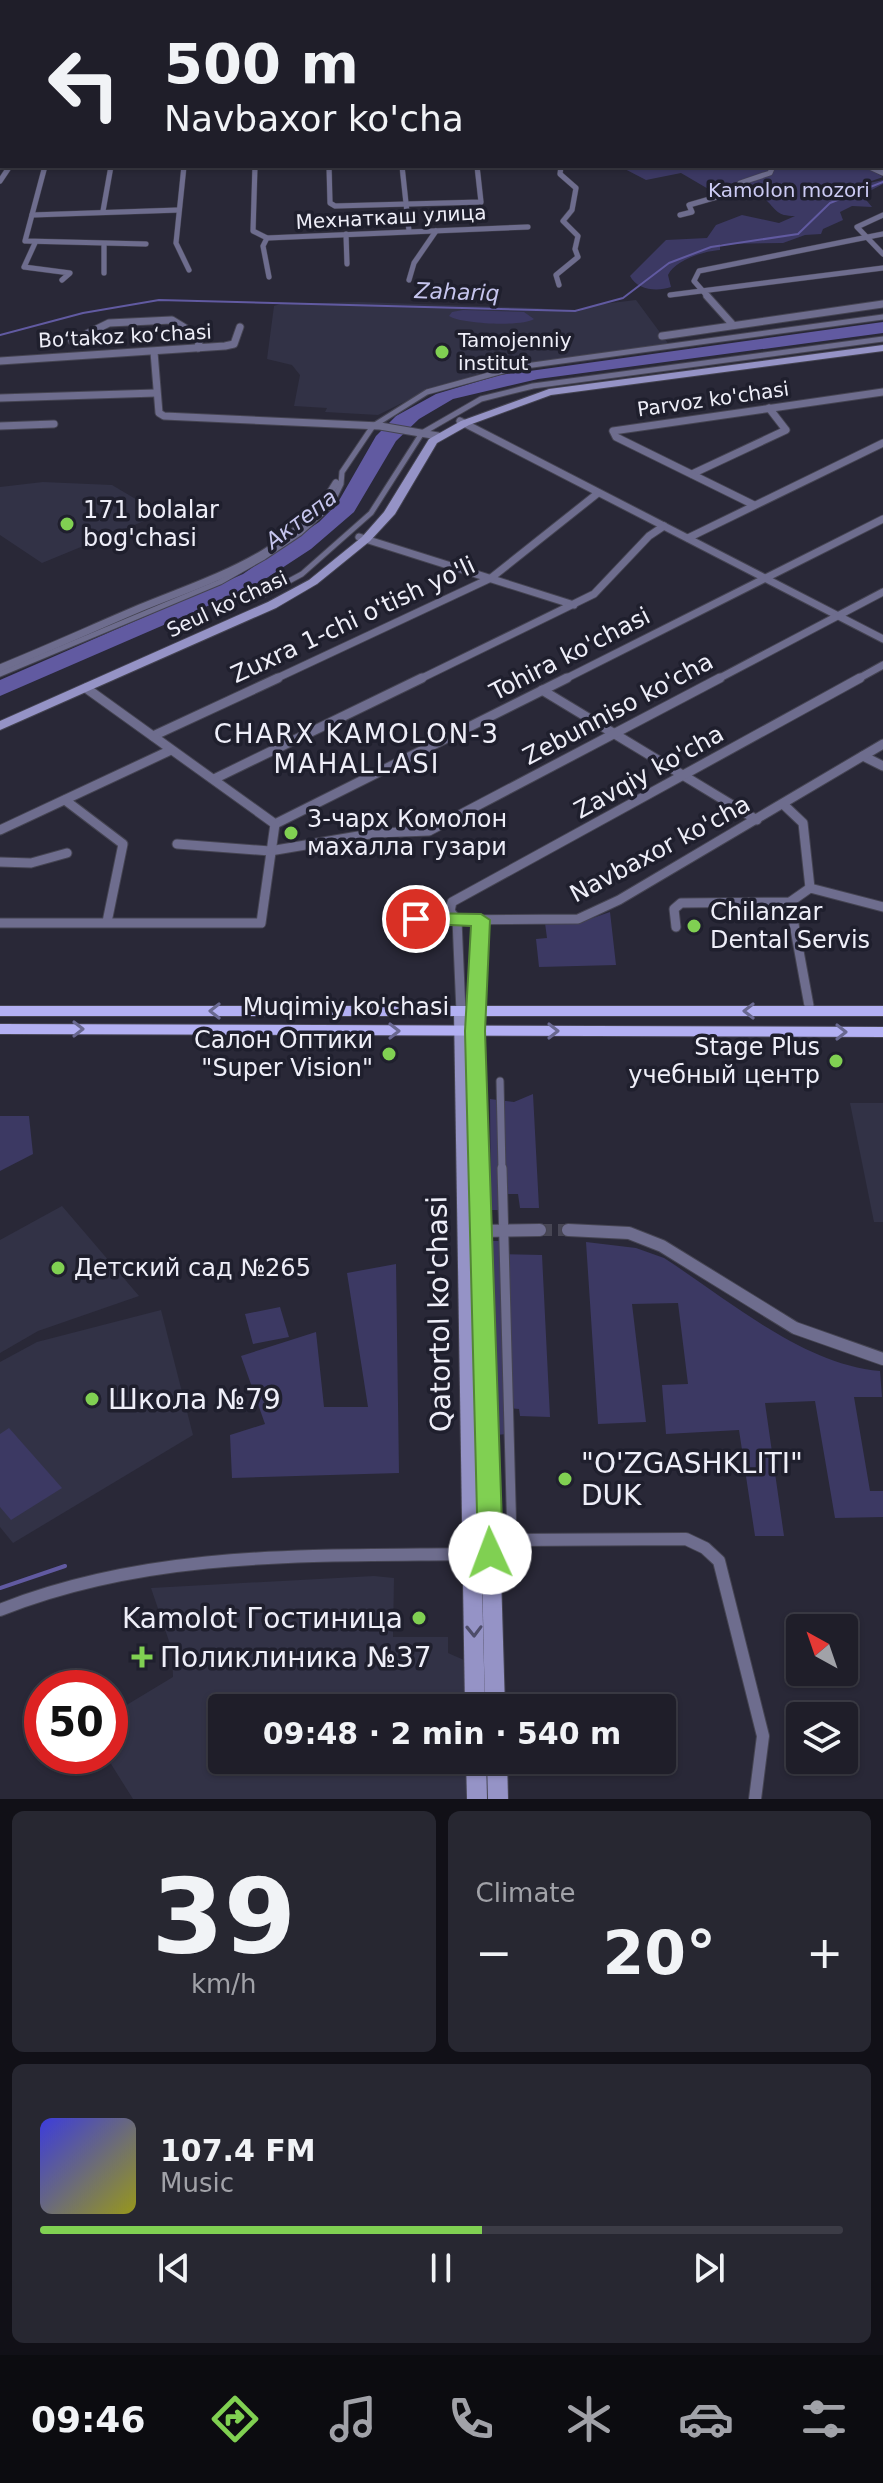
<!DOCTYPE html>
<meta charset="utf-8">
<style>
body{margin:0;font-family:"DejaVu Sans",sans-serif;background:#272731;color:#f1f3f6;height:100vh;display:flex;flex-direction:column;font-size:30px;white-space:nowrap}
*{box-sizing:border-box;margin:0}
p{font-size:26px;color:#a1a2a8}
.icon{flex:none;width:44px;height:44px;fill:none;stroke:currentColor;stroke-width:2;stroke-linecap:round;stroke-linejoin:round}
.map{position:relative;height:1799px;overflow:hidden}
.side{display:flex;flex-direction:column;gap:12px;padding:12px;background:#111017;flex:1}
.side>*{flex:none}
.guide{position:absolute;left:0px;top:0px;width:884px;height:168px;box-shadow:0 2px 6px #0004,0 0 0 2px #3c3c46;background:#1f1e29;color:#f1f3f6;overflow:hidden}
.needle{width:52px;rotate:320deg}
.controls{position:absolute;left:786px;top:1614px;display:grid;gap:16px}
.controls a{display:grid;place-items:center;width:72px;height:72px;border-radius:8px;background:#1f1e29;box-shadow:0 2px 6px #0004,0 0 0 2px #3c3c46;font-size:40px}
.speed{position:absolute;left:24px;top:1670px;display:flex;gap:16px;font-size:40px;font-weight:700;text-align:center}
.speed>*{display:grid;place-content:center;width:104px;height:104px;border-radius:50%;background:#1f1e29;box-shadow:0 2px 6px #0004,0 0 0 2px #3c3c46;line-height:1}
.speed .limit{border:12px solid #d22;background:#fff;color:#111}
.pin{position:absolute;display:grid;place-items:center;width:68px;height:68px;color:#fff;margin:-34px;border:4px solid #fff;border-radius:50%;box-shadow:0 2px 8px #0007}
.me{position:absolute;width:88px;margin:-44px;rotate:358deg;stroke-linejoin:round;filter:drop-shadow(0 0 6px #0008)}
.turn{display:flex;align-items:center;gap:28px;height:168px;padding:0 32px;font-size:36px}
.turn .icon{width:104px;height:104px;stroke-width:2.5}
.turn b{display:block;font-size:56px;line-height:68px}
.big{font-size:60px;font-weight:800;line-height:1.1}
.side .tile{flex:1;display:flex;flex-direction:column;justify-content:center;gap:12px;min-width:0;padding:0 28px;border-radius:12px;background:#272731}
.side .dial{align-items:center;gap:0}
.dial b{font-size:104px;line-height:1}
.song{display:flex;align-items:center;gap:24px}
.cover{width:96px;height:96px;border-radius:12px;background:linear-gradient(135deg,hsl(240 70% 55%),hsl(60 70% 35%))}
.played{height:8px;border-radius:4px;background:linear-gradient(90deg,#80d052 55%,#3c3c46 55%)}
.keys{display:flex;justify-content:space-around;direction:ltr}
.heat{display:flex;justify-content:space-between;align-items:center;font-size:44px;direction:ltr}
.side .tiles{flex:1;display:grid;gap:12px;grid-template-columns:1fr 1fr}
.tile:last-child{grid-column:span 2}
.trip{position:absolute;left:208px;top:1694px;width:468px;height:80px;border-radius:8px;background:#1f1e29;box-shadow:0 2px 6px #0004,0 0 0 2px #3c3c46;font-weight:800;line-height:80px;text-align:center}
.dock{display:flex;height:128px;justify-content:space-around;align-items:center;background:#0c0c10;color:#a1a2a8}
.dock .icon{width:56px;height:56px}
.dock .active{color:#80d052}
.dock b{font-size:36px;color:#f1f3f6}
.map>svg:first-child{display:block}
.built{fill:#323246}
.green{fill:#3c3963}
.water{fill:#615aa1}
.lines{fill:none;stroke-linecap:round;stroke-linejoin:round}
.stream-far1{stroke:#615aa1;stroke-width:2}
.stream{stroke:#615aa1;stroke-width:4}
.minor-tunnel{stroke:#474654;stroke-width:12;stroke-dasharray:12 6;stroke-linecap:butt}
.pedestrian-far2-casing{stroke:#454452;stroke-width:7}
.pedestrian-far1-casing{stroke:#454452;stroke-width:9}
.pedestrian-casing{stroke:#454452;stroke-width:11}
.minor-far3-casing{stroke:#454452;stroke-width:6}
.minor-far2-casing{stroke:#454452;stroke-width:9}
.minor-far1-casing{stroke:#454452;stroke-width:11}
.minor-casing{stroke:#454452;stroke-width:14}
.tertiary-casing{stroke:#454452;stroke-width:8}
.secondary-casing{stroke:#454452;stroke-width:2}
.primary-casing{stroke:#454452;stroke-width:2}
.pedestrian-far2{stroke:#6e6d8e;stroke-width:5}
.pedestrian-far1{stroke:#6e6d8e;stroke-width:7}
.pedestrian{stroke:#6e6d8e;stroke-width:9}
.minor-far3{stroke:#6e6d8e;stroke-width:5}
.minor-far2{stroke:#6e6d8e;stroke-width:7}
.minor-far1{stroke:#6e6d8e;stroke-width:9}
.minor{stroke:#6e6d8e;stroke-width:12}
.tertiary{stroke:#6e6d8e;stroke-width:7}
.secondary{fill:#9593c6;fill-rule:evenodd}
.primary{fill:#b3b0f3;fill-rule:evenodd}
.oneway{stroke:#696890}
.oneway2{stroke:#4e4d6a}
.route{fill:#80d052;stroke:#538735;stroke-width:2}
.poi-dot{fill:#80d052;stroke:#1f1f2d;stroke-width:3}
.labels{text-anchor:middle;dominant-baseline:central;stroke-width:7;stroke-linejoin:round;paint-order:stroke}
.far-park-label{font-size:20px;fill:#cccbf4;stroke:#1f1f2d}
.far-street-label{font-size:20px;fill:#eeeef8;stroke:#1f1f2d}
.far-poi-label{font-size:20px;fill:#eeeef8;stroke:#1f1f2d;text-anchor:start}
.far-water-label{font-size:22px;font-style:italic;fill:#c6c5ee;stroke:#1f1f2d}
.poi-label{font-size:24px;fill:#eeeef8;stroke:#1f1f2d;text-anchor:start}
.street-label{font-size:24px;fill:#eeeef8;stroke:#1f1f2d}
.neighbourhood-label{font-size:26px;letter-spacing:2px;fill:#eeeef8;stroke:#1f1f2d}
.near-street-label{font-size:28px;fill:#eeeef8;stroke:#1f1f2d}
.near-poi-label{font-size:28px;fill:#eeeef8;stroke:#1f1f2d;text-anchor:start}
</style>
<div class="map">
<svg width="883" height="1799" viewBox="0 0 883 1799">
<rect width="100%" height="100%" fill="#292837"/>
<g class="built">
<polygon points="636,300 670,346 516,365 426,391 378,415 325,412 327,408 294,406 300,375 292,365 267,359 274,306 280,304 359,302 538,308 577,312 594,305"/>
<polygon points="43,482 112,485 161,514 42,563 0,535 0,487"/>
<polygon points="850,1103 883,1103 883,1222 874,1222"/>
<polygon points="62,1206 139,1296 38,1331 0,1353 0,1240"/>
<polygon points="161,1310 193,1435 13,1543 0,1527 0,1362 37,1342"/>
<polygon points="374,1576 394,1578 393,1637 448,1637 448,1653 464,1660 465,1708 222,1708 222,1760 466,1760 466,1799 133,1799 106,1756 110,1756 110,1715 173,1677 172,1650 151,1588"/>
</g>
<g class="green">
<path d="M619,166H865L883,177L860,185L883,180V184L862,195L872,207L852,206L840,212L843,220L823,229L821,234L805,235L783,243L720,244V250C704,251 675,260 668,275L671,287C657,292 637,290 630,276L666,240L707,238L716,225L742,215L779,223L795,216C776,216 777,210 764,198C757,191 745,186 736,182L710,190L681,173L646,180Z"/>
<path d="M463,310L524,312L534,319C522,327 461,324 449,316L452,312Z"/>
<polygon points="610,912 616,965 539,967 536,939 547,938 545,923 584,921"/>
<polygon points="533,1094 539,1208 520,1208 518,1194 499,1194 498,1210 491,1210 490,1099 514,1102"/>
<polygon points="0,1116 29,1116 33,1154 0,1171"/>
<polygon points="489,1241 500,1241 502,1254 542,1255 550,1417 520,1416 519,1409 507,1408 507,1434 496,1435"/>
<path d="M586,1242L636,1248L664,1258C729,1300 802,1364 880,1371L882,1397H854L870,1491H883V1517L835,1518L815,1401L765,1403L784,1536H755L739,1430L666,1434L662,1385L688,1384L678,1303L632,1304L646,1422L598,1424Z"/>
<polygon points="396,1264 399,1473 232,1478 230,1435 265,1424 241,1356 316,1332 324,1407 368,1407 347,1273"/>
<polygon points="280,1307 289,1337 253,1344 245,1314"/>
<polygon points="9,1428 62,1488 11,1520 0,1507 0,1434"/>
</g>
<polygon class="water" points="883,322 883,333 538,379 453,399 419,419 396,441 354,512 311,549 256,585 0,696 0,680 243,574 319,522 337,504 376,436 396,416 436,394 500,375"/>
<g class="lines">
<polyline class="stream-far1" points="0,335 83,313 159,300 575,311 623,298 669,263 711,247 798,234 830,203 883,182"/>
<polyline class="stream" points="0,1588 65,1566"/>
<polyline class="minor-tunnel" points="540,1230 568,1230"/>
<g class="pedestrian-far2-casing">
<g id="pedestrian-far2">
<polyline points="265,594 302,574 371,513 422,433 481,399 533,386 883,339"/>
<polyline points="0,674 220,582 264,557 300,533 331,505 341,484 342,472 373,426 427,392 518,367 883,317"/>
</g>
</g>
<g class="pedestrian-far1-casing">
<polyline id="pedestrian-far1" points="500,1081 502,1170"/>
</g>
<g class="pedestrian-casing">
<polyline id="pedestrian" points="502,1168 512,1540"/>
</g>
<g class="minor-far3-casing">
<g id="minor-far3">
<polyline points="153,0 161,2"/>
<polyline points="407,0 413,2"/>
<polyline points="545,0 552,2"/>
<polyline points="612,0 619,2"/>
<polyline points="630,2 635,0"/>
<polyline points="797,2 804,0"/>
<polyline points="45,166 25,241 146,244"/>
<polyline points="184,166 176,243 189,270"/>
<polyline points="255,166 253,231 267,238 528,227"/>
<polyline points="329,166 330,203 335,206 481,202 477,166"/>
<polyline points="402,166 409,231"/>
<polyline points="0,181 10,166"/>
<polyline points="103,211 111,166"/>
<polyline points="32,215 179,210"/>
<polyline points="680,215 692,212 689,205 741,190 740,183 770,173 773,166"/>
<polyline points="883,215 857,227 883,254"/>
<polyline points="346,234 347,264"/>
<polyline points="267,238 263,246 269,277"/>
<polyline points="35,243 24,267 70,273 62,280"/>
<polyline points="104,244 104,273"/>
<polyline points="409,280 414,263 436,231"/>
<polyline points="559,285 556,275 578,257 575,249 578,236 563,221 572,210 576,188 560,174 561,166"/>
<polyline points="670,295 883,268"/>
<polyline points="709,298 694,281 699,271 883,234"/>
</g>
</g>
<g class="minor-far2-casing">
<g id="minor-far2">
<polyline points="707,296 733,325"/>
<polyline points="662,336 883,304"/>
<polyline points="72,341 109,323 172,320 200,337 198,348"/>
<polyline points="154,352 159,413 164,416 380,426 438,436"/>
<polyline points="0,361 225,346 234,344 240,327"/>
<polyline points="0,398 156,393"/>
<polyline points="460,421 883,639"/>
<polyline points="0,426 54,424"/>
<polyline points="692,474 786,430 769,408"/>
<polyline points="754,505 616,437 613,431 883,392"/>
<polyline points="359,537 574,605"/>
<polyline points="688,538 883,443"/>
<path d="M0,668C47,649 93,628 140,608C213,578 294,555 336,483"/>
<polyline points="273,680 491,578 598,493"/>
<polyline points="418,680 594,594 649,536 664,526"/>
<polyline points="563,680 883,519"/>
<polyline points="716,680 883,592"/>
<polyline points="856,680 883,665"/>
</g>
</g>
<g class="minor-far1-casing">
<g id="minor-far1">
<polyline points="542,690 757,820"/>
<polyline points="153,736 278,678"/>
<polyline points="863,756 883,766"/>
<polyline points="214,779 422,678"/>
<polyline points="65,800 123,844 107,922"/>
<polyline points="784,805 803,823 810,888"/>
<polyline points="275,824 567,678"/>
<polyline points="0,830 171,750"/>
<polyline points="177,844 270,851 376,833 429,831 720,678"/>
<polyline points="0,862 31,863 67,853"/>
<polyline points="790,902 810,1011"/>
<polyline points="388,916 435,920 578,919 619,900 883,744"/>
<polyline points="457,920 450,911 452,902 860,678"/>
<polyline points="457,920 461,1012"/>
<polyline points="0,923 261,923 275,824 86,688"/>
<polyline points="676,927 674,909 681,903 790,902 810,888 883,907"/>
<polyline points="477,1012 481,920"/>
</g>
</g>
<g class="minor-casing">
<g id="minor">
<polyline points="568,1230 629,1233 662,1246 795,1328 883,1359"/>
<polyline points="481,1231 540,1230"/>
<polyline points="490,1540 686,1539 705,1548 719,1561 763,1736 755,1799"/>
<path d="M0,1610C150,1550 313,1556 472,1554"/>
</g>
</g>
<g class="tertiary-casing">
<polyline id="tertiary" points="870,166 883,172"/>
</g>
<g class="secondary-casing">
<g id="secondary">
<polygon points="883,345 883,351 551,395 469,425 437,443 395,514 370,541 317,584 276,608 0,730 0,721 268,602 309,580 362,537 384,512 429,439 461,421 549,389"/>
<polygon points="461,1007 468,1012 485,1708 465,1708 454,1012"/>
<polygon points="477,1007 484,1012 505,1708 485,1708 470,1012"/>
<polygon points="466,1760 486,1760 487,1799 467,1799"/>
<polygon points="487,1760 507,1760 508,1799 488,1799"/>
</g>
</g>
<g class="primary-casing">
<g id="primary">
<rect x="0" y="1006" width="883" height="10"/>
<polygon points="0,1024 883,1027 883,1037 0,1034"/>
</g>
</g>
<use href="#pedestrian-far2" class="pedestrian-far2"/>
<use href="#pedestrian-far1" class="pedestrian-far1"/>
<use href="#pedestrian" class="pedestrian"/>
<use href="#minor-far3" class="minor-far3"/>
<use href="#minor-far2" class="minor-far2"/>
<use href="#minor-far1" class="minor-far1"/>
<use href="#minor" class="minor"/>
<use href="#tertiary" class="tertiary"/>
<use href="#secondary" class="secondary"/>
<use href="#primary" class="primary"/>
</g>
<defs><path id="oneway-chevron" d="M-2-3.5L2.5 0L-2 3.5" fill="none" stroke-width="1.6" stroke-linecap="round" stroke-linejoin="round" transform="scale(2)"/></defs>
<g class="oneway">
<use href="#oneway-chevron" transform="translate(215 1011) rotate(-180)"/>
<use href="#oneway-chevron" transform="translate(749 1011) rotate(-180)"/>
<use href="#oneway-chevron" transform="translate(78 1029)"/>
<use href="#oneway-chevron" transform="translate(394 1031)"/>
<use href="#oneway-chevron" transform="translate(553 1031)"/>
<use href="#oneway-chevron" transform="translate(841 1032)"/>
</g>
<use class="oneway2" href="#oneway-chevron" transform="translate(474 1631) rotate(89)"/>
<polygon class="route" points="416,913 481,914 490,920 485,1031 503,1553 499,1560 490,1563 482,1560 478,1553 465,1031 471,926 409,923 406,919"/>
<g class="poi-dot">
<circle cx="442" cy="352" r="8"/>
<circle cx="67" cy="524" r="8"/>
<circle cx="291" cy="833" r="8"/>
<circle cx="694" cy="926" r="8"/>
<circle cx="389" cy="1054" r="8"/>
<circle cx="836" cy="1061" r="8"/>
<circle cx="58" cy="1268" r="8"/>
<circle cx="92" cy="1399" r="8"/>
<circle cx="565" cy="1479" r="8"/>
<circle cx="419" cy="1618" r="8"/>
<path d="M138 1645h8v8h8v8h-8v8h-8v-8h-8v-8h8z"/>
</g>
<g class="labels">
<g class="far-park-label">
<text x="789" y="190">Kamolon mozori</text>
</g>
<g class="far-street-label">
<text transform="translate(391 217) rotate(-3)">Мехнаткаш улица</text>
<text transform="translate(125 336) rotate(-3)">Boʻtakoz koʻchasi</text>
<text transform="translate(713 399) rotate(-8)">Parvoz ko'chasi</text>
<text transform="translate(227 604) rotate(-25)">Seul ko'chasi</text>
</g>
<g class="far-poi-label">
<text x="458" y="340">Tamojenniy<tspan x="458" dy="23">institut</tspan></text>
</g>
<g class="far-water-label">
<text transform="translate(457 292) rotate(2)">Zahariq</text>
<text transform="translate(301 519) rotate(-37)">Актепа</text>
</g>
<g class="poi-label">
<text x="83" y="510">171 bolalar<tspan x="83" dy="28">bog'chasi</tspan></text>
<text x="307" y="819">3-чарх Комолон<tspan x="307" dy="28">махалла гузари</tspan></text>
<text x="710" y="912">Chilаnzаr<tspan x="710" dy="28">Dental Servis</tspan></text>
<text x="373" y="1040" text-anchor="end">Салон Оптики<tspan x="373" dy="28">"Super Vision"</tspan></text>
<text x="820" y="1047" text-anchor="end">Stage Plus<tspan x="820" dy="28">учебный центр</tspan></text>
<text x="74" y="1268">Детский сад №265</text>
</g>
<g class="street-label">
<text transform="translate(353 620) rotate(-25)">Zuxra 1-chi o'tish yo'li</text>
<text transform="translate(570 654) rotate(-27)">Tohira ko'chasi</text>
<text transform="translate(618 709) rotate(-28)">Zebunniso ko'cha</text>
<text transform="translate(649 772) rotate(-29)">Zavqiy ko'cha</text>
<text transform="translate(660 849) rotate(-28)">Navbaxor ko'cha</text>
<text x="346" y="1007">Muqimiy ko'chasi</text>
</g>
<g class="neighbourhood-label">
<text x="357" y="734">CHARX KAMOLON-3<tspan x="357" dy="30">MAHALLASI</tspan></text>
</g>
<g class="near-street-label">
<text transform="translate(439 1314) rotate(-91)">Qatortol ko'chasi</text>
</g>
<g class="near-poi-label">
<text x="108" y="1399">Школа №79</text>
<text x="581" y="1463">"O'ZGASHKLITI"<tspan x="581" dy="32">DUK</tspan></text>
<text x="403" y="1618" text-anchor="end">Kamolot Гостиница</text>
<text x="160" y="1657">Поликлиника №37</text>
</g>
</g>
</svg>
<div class="controls">
<a><svg class="needle" viewBox="-14 -14 28 28"><path d="M0-13l5 13h-10z" fill="#e53935"/><path d="M0 13l5-13h-10z" fill="#a1a2a8"/></svg></a>
<a><svg class="icon" aria-label="layers" viewBox="0 0 24 24"><path d="M12 4l9 5-9 5-9-5zM3 14l9 5 9-5"/></svg></a>
</div>
<div class="speed"><div class="limit">50</div></div>
<div class="pin" style="left:416px;top:919px;background:#d93025"><svg class="icon" aria-label="arrive" viewBox="0 0 24 24"><path d="M6 21V4h12l-3 4 3 4H6"/></svg></div>
<svg class="me" style="left:490px;top:1553px" viewBox="-20 -20 40 40"><circle r="19" fill="#fff"/><path d="M0-13L10 11 0 6-10 11z" fill="#80d052"/></svg>
<div class="trip">09:48 · 2 min · 540 m</div>
<div class="guide">
<div class="turn"><svg class="icon" aria-label="left" viewBox="0 0 24 24"><path d="M17 20v-9H6M10 6l-5 5 5 5"/></svg><div><b>500 m</b>Navbaxor ko'cha</div></div>
</div>
</div>
<section class="side">
<div class="tiles">
<div class="tile dial"><b>39</b><p>km/h</p></div>
<div class="tile"><p>Climate</p>
<div class="heat"><a>−</a><b class="big">20°</b><a>+</a></div>
</div>
<div class="tile">
<div class="song"><i class="cover"></i><div><b>107.4 FM</b><p>Music</p></div></div>
<div class="played"></div>
<div class="keys"><svg class="icon" aria-label="previous" viewBox="0 0 24 24"><path d="M18 5L8 12l10 7zM5 5v14"/></svg><svg class="icon" aria-label="pause" viewBox="0 0 24 24"><path d="M8 5v14M16 5v14"/></svg><svg class="icon" aria-label="next" viewBox="0 0 24 24"><path d="M6 5l10 7-10 7zM19 5v14"/></svg></div>
</div>
</div>
</section>
<nav class="dock">
<b>09:46</b>
<svg class="icon active" aria-label="directions" viewBox="0 0 24 24"><path d="M12 3l9 9-9 9-9-9zM9 14v-3h6M13 9l2 2-2 2"/></svg>
<svg class="icon" aria-label="music" viewBox="0 0 24 24"><path d="M9 18V5l10-2v13"/><circle cx="6" cy="18" r="3"/><circle cx="16" cy="16" r="3"/></svg>
<svg class="icon" aria-label="phone" viewBox="0 0 24 24"><path d="M5 4h4l2 5-3 2q2 4 5 5l2-3 5 2v4C11 20 4 13 5 4z"/></svg>
<svg class="icon" aria-label="climate" viewBox="0 0 24 24"><path d="M12 3v18M4 7l16 10M4 17L20 7"/></svg>
<svg class="icon" aria-label="car" viewBox="0 0 24 24"><path d="M5 17H2v-5l4-1 3-4h7l3 4 3 1v5h-3M9 17h6M6 11h13"/><circle cx="7" cy="17" r="2"/><circle cx="17" cy="17" r="2"/></svg>
<svg class="icon" aria-label="filters" viewBox="0 0 24 24"><path d="M4 7h16M4 17h16"/><circle cx="9" cy="7" r="2"/><circle cx="15" cy="17" r="2"/></svg>
</nav>
